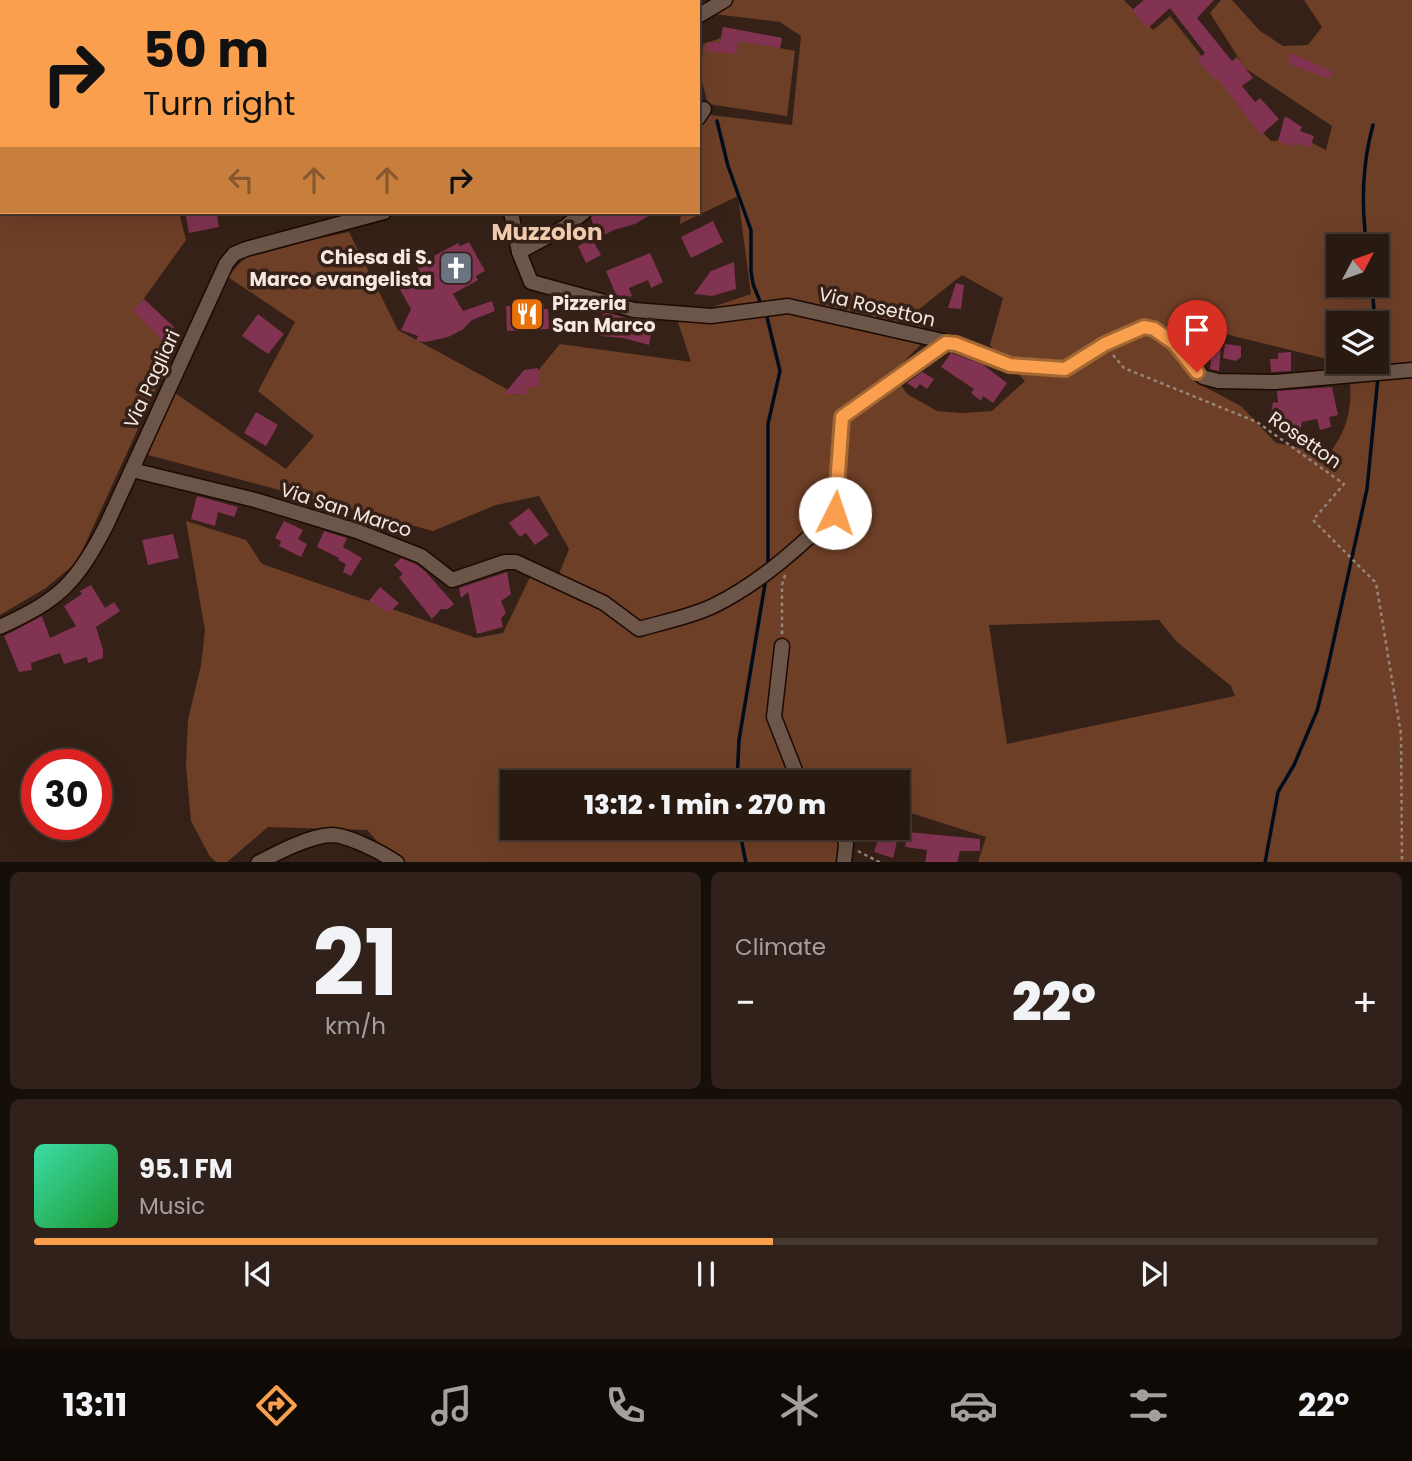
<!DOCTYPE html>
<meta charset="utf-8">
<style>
body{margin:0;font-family:Poppins,sans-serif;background:#30221a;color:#f1f3f6;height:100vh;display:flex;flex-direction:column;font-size:26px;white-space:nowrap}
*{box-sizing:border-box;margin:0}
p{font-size:23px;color:#a5a09f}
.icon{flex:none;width:38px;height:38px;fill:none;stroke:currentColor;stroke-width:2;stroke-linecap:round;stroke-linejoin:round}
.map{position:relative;height:862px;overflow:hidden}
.sheet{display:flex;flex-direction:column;gap:10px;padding:10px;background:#160e09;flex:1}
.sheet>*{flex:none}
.hud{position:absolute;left:0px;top:0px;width:700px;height:214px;box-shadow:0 7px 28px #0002,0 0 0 2px #443831;background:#fa9f4e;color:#111;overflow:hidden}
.needle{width:46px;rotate:49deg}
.controls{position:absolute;left:1326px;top:234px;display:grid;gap:14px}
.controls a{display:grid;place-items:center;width:63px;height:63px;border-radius:0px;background:#281911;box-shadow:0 7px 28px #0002,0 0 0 2px #443831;font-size:35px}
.speed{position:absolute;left:21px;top:749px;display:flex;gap:14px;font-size:35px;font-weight:700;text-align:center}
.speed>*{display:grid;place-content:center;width:91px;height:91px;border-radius:50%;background:#281911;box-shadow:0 7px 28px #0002,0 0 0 2px #443831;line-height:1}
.speed .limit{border:10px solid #d22;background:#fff;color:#111}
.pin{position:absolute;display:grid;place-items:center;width:60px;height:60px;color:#fff;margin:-72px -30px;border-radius:50% 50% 50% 0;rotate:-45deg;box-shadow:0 0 7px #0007}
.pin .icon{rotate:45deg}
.me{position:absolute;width:77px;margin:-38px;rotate:4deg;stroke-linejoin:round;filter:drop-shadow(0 0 5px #0008)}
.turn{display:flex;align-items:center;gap:24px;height:147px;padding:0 28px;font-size:32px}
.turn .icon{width:91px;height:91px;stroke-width:2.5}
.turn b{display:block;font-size:49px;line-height:60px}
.lanes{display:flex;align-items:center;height:66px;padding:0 28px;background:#0003;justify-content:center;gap:35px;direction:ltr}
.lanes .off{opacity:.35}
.big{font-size:52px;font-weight:800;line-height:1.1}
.sheet .card{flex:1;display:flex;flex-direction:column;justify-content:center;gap:10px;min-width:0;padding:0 24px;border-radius:10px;background:#30221a}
.sheet .dial{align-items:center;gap:0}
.dial b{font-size:91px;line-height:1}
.song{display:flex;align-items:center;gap:21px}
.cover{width:84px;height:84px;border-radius:10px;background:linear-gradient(135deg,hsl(160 70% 55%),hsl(130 70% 35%))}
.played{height:7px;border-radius:4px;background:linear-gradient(90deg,#fa9f4e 55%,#443831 55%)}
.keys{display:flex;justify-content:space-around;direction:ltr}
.heat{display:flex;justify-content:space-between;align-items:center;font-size:38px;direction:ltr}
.sheet .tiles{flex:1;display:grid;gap:10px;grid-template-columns:1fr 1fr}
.card:last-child{grid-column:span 2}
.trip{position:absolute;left:500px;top:770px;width:410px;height:70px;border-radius:0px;background:#281911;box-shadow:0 7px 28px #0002,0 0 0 2px #443831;font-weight:800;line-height:70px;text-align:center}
.dock{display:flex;height:112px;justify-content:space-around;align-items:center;background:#100a07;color:#a5a09f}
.dock .icon{width:49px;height:49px}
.dock .active{color:#fa9f4e}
.dock b{font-size:32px;color:#f1f3f6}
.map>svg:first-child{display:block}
.green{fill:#6e3f27;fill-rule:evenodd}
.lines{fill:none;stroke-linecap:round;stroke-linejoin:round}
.stream{stroke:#000d1c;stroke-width:3.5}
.building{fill:#813351}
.minor-casing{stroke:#1c0a03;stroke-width:17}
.path{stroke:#96857c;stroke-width:2.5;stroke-dasharray:3.5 3.5;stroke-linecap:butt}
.minor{stroke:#6c5549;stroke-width:14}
.route-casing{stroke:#a26733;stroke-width:18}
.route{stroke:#fa9f4e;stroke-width:12}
.labels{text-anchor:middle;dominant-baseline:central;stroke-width:7;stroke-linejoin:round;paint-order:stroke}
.poi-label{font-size:19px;font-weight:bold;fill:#f6e8e1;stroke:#352117;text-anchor:end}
.street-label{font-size:19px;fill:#f6e8e1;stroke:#352117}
.quarter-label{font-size:23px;font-weight:bold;fill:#f7d0b2;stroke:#352117}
</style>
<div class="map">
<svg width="1412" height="863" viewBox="0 0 1412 863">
<rect width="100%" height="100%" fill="#352117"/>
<g class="green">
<polygon points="0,0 289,2 2,2 2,212 179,212 186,240 135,311 179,339 82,551 72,566 46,588 0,615"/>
<path d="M733,0H1124L1153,30L1170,16L1223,83L1241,109L1271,141L1284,140L1297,135L1326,150L1332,126L1245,68L1210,13L1221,0H1232L1260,31L1283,46L1308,45L1322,27L1304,0H1412V862H978L986,837L898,809V782H513V828H846L844,862H403L392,858L367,830L268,827L227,862H216L209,855L191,821L186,765L188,720L201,665L205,630L186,521L246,540L262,564L476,638L503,633L532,573L555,584L569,549L539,496L496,505L433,531L148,455L175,393L286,469L314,436L258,391L295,322L228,277L239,264L253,252L349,232L398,330L518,395L560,344L691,362L677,319L751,294L738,196L680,224L681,212H698V127L711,115L792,125L801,36L780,22L714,14ZM1339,247H1377V285H1339ZM962,275L1003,298L990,345L1025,381L992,411L962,413L937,411L907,394L893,373L930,335L913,314ZM1339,324H1377V362H1341L1349,365C1352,402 1352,422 1330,453L1276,443L1241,406L1195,382L1177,355L1173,337L1221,333L1339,362ZM1159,620L1176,641L1231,686L1235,696L1007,744L989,625Z"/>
<polygon points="723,27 782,38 780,48 795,51 787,116 708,104 701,78 703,44 721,38"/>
</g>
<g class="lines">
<g class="stream">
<polyline points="103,0 106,2"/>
<polyline points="38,2 46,0"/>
<polyline points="0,11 2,10"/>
<polyline points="717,121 728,166 751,230 751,271 753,284 761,304"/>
<path d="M1367,247C1361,206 1362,165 1373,125"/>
<polyline points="1372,285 1375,324"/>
<polyline points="767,317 780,371 768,424 768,567"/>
<polyline points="737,782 739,740 766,578"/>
<polyline points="739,828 746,863"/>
<polyline points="1265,863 1278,792 1294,765 1317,711 1327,671 1367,489 1378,377"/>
</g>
</g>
<g class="building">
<polygon points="1144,0 1214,0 1197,18 1232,61 1237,57 1253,78 1242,86 1255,102 1260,98 1279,119 1261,135 1216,77 1214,79 1197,60 1205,53 1170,8 1148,28 1132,10"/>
<polygon points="723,27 782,38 780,48 738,41 736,54 706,51 707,42 720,43"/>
<polygon points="1291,53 1333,72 1329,79 1287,63"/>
<polygon points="1285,116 1302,127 1300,131 1314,136 1310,147 1294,143 1293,147 1278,141"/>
<polygon points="185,212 208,212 209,216 217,215 219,227 189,233"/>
<polygon points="593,212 655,212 635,224 614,230 598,238 591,218"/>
<polygon points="713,221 723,242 691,258 681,237"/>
<polygon points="592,239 601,255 586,263 578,246"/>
<polygon points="469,242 485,271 476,276 478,280 453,294 463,311 492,301 495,311 472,320 462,330 448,337 426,342 416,341 418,336 401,330 411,309 395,281 435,259 434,256 458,243 460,246"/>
<polygon points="650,253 663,282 651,288 648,280 629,288 632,296 625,298 616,295 606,271"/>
<polygon points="734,262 736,289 712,296 694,294 711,271"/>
<polygon points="956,283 964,285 961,309 948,308"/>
<polygon points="144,299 174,327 162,340 133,311"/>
<polygon points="544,304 544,309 548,309 549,329 507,331 506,306"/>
<polygon points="603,312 632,319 654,321 649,345 623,338 600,336"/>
<polygon points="258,314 284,334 268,354 242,336"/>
<polygon points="1201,342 1213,347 1213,344 1221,345 1219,371 1210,369 1212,350 1201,360 1194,352"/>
<polygon points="1225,344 1241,346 1241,357 1236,361 1223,358"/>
<polygon points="1291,352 1291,371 1271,372 1270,359 1278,359 1278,353"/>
<polygon points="951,353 982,364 1007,383 993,403 983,396 981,401 971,393 974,389 941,367"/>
<polygon points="538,368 540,386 526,388 527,394 504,394 524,370"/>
<polygon points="922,372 934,379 927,389 920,384 916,389 907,383"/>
<polygon points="1332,387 1338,415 1329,417 1331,427 1320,430 1317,419 1302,422 1299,439 1282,435 1283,428 1269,425 1273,402 1278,403 1277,391"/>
<polygon points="256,412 278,425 266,446 244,433"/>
<polygon points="197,496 238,507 234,517 218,512 215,526 191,519"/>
<polygon points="529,508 549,535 535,545 526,533 520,537 509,523"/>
<polygon points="284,521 303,530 298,539 307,544 301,557 279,546 281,541 275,538"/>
<polygon points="324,531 347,538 343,547 362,558 351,576 343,572 346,564 338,560 339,558 317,547"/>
<polygon points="173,534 179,558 148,565 142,540"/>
<polygon points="401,558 416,564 425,571 454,604 448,609 441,609 432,619 399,577 403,574 394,565"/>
<polygon points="507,572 511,594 501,601 506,613 501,618 503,627 477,634 468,592 461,598 459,588"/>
<polygon points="91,585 105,608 114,602 120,611 96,627 103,650 103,658 88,663 87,657 64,664 60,653 31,663 32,670 19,672 4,636 42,616 50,638 76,626 64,606 82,594 80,591"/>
<polygon points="380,587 399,603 389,613 369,601"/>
<polygon points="881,831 898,837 893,858 874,852"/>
<polygon points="908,832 980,839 980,851 960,851 957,863 925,863 927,850 905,847"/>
</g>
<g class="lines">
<g class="minor-casing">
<g id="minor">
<polyline points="460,0 461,2"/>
<polyline points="698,16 725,0"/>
<polyline points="698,118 704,109"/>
<polyline points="511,212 519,252 531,282 634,310 711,316 788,306 956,344 1010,365 1064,369 1105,344 1144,327 1154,329 1174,343 1203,377 1218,381 1275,382 1412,370"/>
<polyline points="519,252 565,227 584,212"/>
<path d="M132,470L255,500L357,531L421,556L452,580L505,562H516L604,603L639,629C663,622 690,617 713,606C759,584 798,548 835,513L842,417L946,343"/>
<path d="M0,627C60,599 75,585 106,526L226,264L234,254L246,249L384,212"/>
<polyline points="782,646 774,717 796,773 806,782"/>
<polyline points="842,828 846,844 844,863"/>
<path d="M258,863C277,853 309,836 331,835C348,835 383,853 397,863"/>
</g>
</g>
<g class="path">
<polyline points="239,0 239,2"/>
<polyline points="1113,355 1124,368 1257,422 1344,484 1313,520 1376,583 1401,734 1402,863"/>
<polyline points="782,634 782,585 785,575"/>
<polyline points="858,851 881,863"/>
</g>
<use href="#minor" class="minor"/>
</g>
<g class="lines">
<g class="route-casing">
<polyline id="route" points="835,513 842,417 946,343 956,344 1010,365 1065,369 1105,344 1144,327 1154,329 1174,343 1197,372"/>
</g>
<use href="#route" class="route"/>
</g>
<defs>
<g id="church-square" transform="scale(1.75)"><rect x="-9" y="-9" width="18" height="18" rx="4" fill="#6b7280" stroke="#352117"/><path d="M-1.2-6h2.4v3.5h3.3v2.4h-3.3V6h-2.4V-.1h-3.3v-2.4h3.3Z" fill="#fff"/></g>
<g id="restaurant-square" transform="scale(1.75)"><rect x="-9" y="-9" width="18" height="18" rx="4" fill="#e8710a" stroke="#352117"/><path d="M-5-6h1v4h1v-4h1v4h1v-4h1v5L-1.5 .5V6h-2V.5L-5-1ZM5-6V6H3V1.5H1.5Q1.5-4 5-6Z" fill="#fff"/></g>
</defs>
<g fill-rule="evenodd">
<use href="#church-square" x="456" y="268"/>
<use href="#restaurant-square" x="527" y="314"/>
</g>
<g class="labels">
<g class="poi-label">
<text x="432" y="257">Chiesa di S.<tspan x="432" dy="22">Marco evangelista</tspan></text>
<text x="552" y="303" text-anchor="start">Pizzeria<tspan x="552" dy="22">San Marco</tspan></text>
</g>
<g class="street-label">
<text transform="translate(877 307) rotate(13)">Via Rosetton</text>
<text transform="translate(152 379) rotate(-65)">Via Pagliari</text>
<text transform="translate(1305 440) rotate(35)">Rosetton</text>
<text transform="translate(346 510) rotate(18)">Via San Marco</text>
</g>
<g class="quarter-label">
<text x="547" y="232">Muzzolon</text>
</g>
</g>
</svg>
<div class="controls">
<a><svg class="needle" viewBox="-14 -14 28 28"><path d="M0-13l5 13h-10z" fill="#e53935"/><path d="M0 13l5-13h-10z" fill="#a5a09f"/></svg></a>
<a><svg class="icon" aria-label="layers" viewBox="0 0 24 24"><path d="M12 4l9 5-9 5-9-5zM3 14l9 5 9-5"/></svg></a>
</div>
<div class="speed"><div class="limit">30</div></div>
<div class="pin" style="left:1197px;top:372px;background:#d93025"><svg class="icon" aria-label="arrive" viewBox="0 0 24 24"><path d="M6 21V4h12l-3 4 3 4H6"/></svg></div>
<svg class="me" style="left:835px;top:513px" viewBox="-20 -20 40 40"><circle r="19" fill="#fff"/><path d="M0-13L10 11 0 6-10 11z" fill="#fa9f4e"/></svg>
<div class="trip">13:12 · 1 min · 270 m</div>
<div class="hud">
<div class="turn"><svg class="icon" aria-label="right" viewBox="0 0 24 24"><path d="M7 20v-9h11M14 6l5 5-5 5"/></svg><div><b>50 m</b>Turn right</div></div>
<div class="lanes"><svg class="icon off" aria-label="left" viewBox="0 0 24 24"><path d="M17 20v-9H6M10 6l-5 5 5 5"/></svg><svg class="icon off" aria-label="ahead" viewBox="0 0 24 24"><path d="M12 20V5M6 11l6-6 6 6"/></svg><svg class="icon off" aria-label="ahead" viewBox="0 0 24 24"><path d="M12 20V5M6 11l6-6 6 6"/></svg><svg class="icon" aria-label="right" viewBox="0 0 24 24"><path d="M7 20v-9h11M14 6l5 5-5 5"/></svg></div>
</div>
</div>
<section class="sheet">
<div class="tiles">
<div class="card dial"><b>21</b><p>km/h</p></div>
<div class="card"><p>Climate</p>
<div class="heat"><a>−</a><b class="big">22°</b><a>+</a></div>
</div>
<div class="card">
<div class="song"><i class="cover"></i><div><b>95.1 FM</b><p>Music</p></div></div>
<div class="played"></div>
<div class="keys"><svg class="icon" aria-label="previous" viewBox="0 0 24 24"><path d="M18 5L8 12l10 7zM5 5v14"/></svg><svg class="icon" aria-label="pause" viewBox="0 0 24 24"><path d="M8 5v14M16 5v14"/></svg><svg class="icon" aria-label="next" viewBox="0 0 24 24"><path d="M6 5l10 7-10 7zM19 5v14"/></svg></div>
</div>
</div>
</section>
<nav class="dock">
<b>13:11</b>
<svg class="icon active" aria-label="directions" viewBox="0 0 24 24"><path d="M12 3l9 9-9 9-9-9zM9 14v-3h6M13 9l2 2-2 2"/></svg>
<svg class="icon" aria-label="music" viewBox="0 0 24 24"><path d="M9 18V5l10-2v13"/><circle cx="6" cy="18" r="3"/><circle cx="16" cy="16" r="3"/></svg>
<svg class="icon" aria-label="phone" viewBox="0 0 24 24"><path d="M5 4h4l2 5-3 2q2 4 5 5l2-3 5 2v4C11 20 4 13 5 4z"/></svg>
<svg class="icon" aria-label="climate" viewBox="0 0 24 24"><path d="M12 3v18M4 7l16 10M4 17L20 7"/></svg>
<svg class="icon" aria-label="car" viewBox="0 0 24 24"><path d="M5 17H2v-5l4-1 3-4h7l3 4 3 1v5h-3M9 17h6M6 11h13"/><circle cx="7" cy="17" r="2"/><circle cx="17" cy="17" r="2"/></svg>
<svg class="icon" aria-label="filters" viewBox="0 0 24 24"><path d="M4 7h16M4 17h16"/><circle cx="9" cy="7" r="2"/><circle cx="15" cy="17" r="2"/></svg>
<b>22°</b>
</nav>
